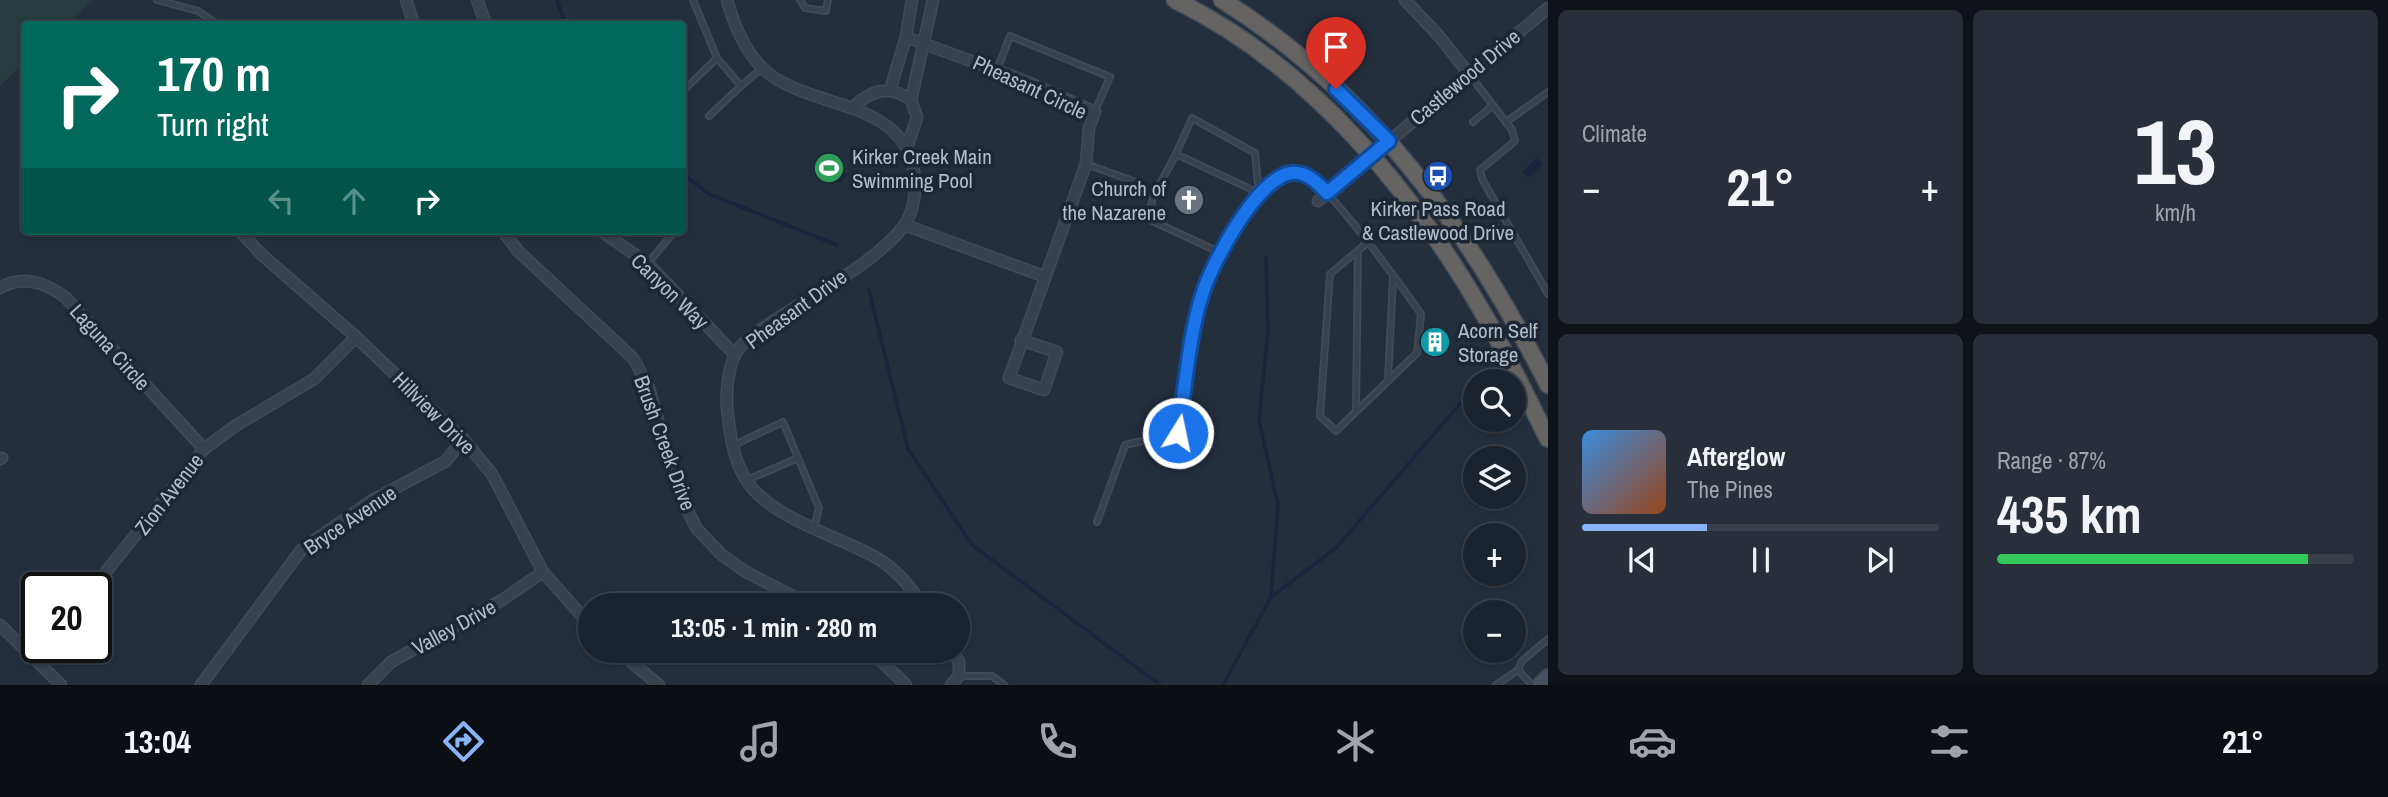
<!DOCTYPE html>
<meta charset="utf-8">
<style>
body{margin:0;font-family:"Archivo Narrow",sans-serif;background:#282f3a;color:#f1f3f6;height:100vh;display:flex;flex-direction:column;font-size:26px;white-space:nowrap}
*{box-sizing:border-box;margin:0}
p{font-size:23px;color:#a0a4aa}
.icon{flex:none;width:38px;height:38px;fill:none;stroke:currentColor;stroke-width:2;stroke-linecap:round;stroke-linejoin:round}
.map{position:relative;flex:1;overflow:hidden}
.drawer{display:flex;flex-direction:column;gap:10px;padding:10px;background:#0f1319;width:840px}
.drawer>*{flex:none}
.guide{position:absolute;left:21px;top:21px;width:665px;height:214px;border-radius:7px;box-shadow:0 2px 5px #0004,0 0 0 2px #39404a;background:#00695c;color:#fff;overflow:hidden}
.buttons{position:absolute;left:1463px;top:369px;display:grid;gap:14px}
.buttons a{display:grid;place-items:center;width:63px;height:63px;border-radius:50%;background:#1b232e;box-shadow:0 2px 5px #0004,0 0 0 2px #39404a;font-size:35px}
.speed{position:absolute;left:21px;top:572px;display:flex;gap:14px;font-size:35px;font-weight:700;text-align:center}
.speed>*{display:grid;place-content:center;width:91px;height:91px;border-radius:50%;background:#1b232e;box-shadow:0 2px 5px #0004,0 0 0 2px #39404a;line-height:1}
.speed .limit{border:4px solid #111;border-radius:10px;background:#fff;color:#111}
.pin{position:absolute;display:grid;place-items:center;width:60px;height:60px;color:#fff;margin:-72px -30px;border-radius:50% 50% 50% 0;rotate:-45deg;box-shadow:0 0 7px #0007}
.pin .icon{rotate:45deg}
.me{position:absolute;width:77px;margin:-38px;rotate:10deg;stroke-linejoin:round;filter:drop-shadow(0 0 5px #0008)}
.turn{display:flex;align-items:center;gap:24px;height:147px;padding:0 21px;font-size:32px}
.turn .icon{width:91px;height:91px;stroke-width:2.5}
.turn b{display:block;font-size:49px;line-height:60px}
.lanes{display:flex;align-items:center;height:66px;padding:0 21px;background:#0003;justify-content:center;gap:35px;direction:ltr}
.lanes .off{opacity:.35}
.big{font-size:52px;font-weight:700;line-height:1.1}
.drawer .tile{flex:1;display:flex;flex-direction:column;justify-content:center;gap:10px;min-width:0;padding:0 24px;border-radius:10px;background:#282f3a}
.drawer .dial{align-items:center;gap:0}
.dial b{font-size:91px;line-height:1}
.song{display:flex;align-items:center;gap:21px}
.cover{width:84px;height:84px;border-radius:10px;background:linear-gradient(135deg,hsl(210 70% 55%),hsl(20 70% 35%))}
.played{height:7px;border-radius:4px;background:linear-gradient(90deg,#8ab4f8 35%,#39404a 35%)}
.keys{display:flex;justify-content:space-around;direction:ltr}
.heat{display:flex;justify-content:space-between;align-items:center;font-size:38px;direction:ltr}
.charge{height:10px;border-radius:5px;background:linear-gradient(90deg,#34c759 87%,#39404a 0)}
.drawer .tiles{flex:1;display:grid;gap:10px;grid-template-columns:repeat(2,1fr)}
.trip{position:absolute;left:578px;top:593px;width:392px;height:70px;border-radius:35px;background:#1b232e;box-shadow:0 2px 5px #0004,0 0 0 2px #39404a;font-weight:700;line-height:70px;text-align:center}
.dock{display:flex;height:112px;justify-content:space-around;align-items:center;background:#0b0e12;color:#a0a4aa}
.dock .icon{width:49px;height:49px}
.dock .active{color:#8ab4f8}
.dock b{font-size:32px;color:#f1f3f6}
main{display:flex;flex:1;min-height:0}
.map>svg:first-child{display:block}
.green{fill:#263c3f}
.water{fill:#17263c}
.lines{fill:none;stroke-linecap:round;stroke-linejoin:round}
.stream{stroke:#17263c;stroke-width:3.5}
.service-casing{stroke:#414a57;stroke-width:8}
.minor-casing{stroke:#414a57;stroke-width:13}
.secondary-casing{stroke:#414a57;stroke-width:16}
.trunk-casing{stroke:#434c59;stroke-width:19}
.service{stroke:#38414e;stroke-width:4.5}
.minor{stroke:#38414e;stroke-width:10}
.secondary{stroke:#465061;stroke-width:12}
.trunk{stroke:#656462;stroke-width:16}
.route-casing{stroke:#114b97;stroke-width:18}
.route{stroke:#1a73e8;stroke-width:12}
.labels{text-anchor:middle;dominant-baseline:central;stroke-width:7;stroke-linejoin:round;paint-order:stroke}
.street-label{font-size:21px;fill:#b4bcc9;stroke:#1d2633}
.poi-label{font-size:21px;fill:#b4bcc9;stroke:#1d2633;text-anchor:start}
</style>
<main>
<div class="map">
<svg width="1548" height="685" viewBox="0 0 1548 685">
<rect width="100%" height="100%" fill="#242f3e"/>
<polygon class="green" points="0,0 93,0 66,24 24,24 24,63 0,86"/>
<g class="water">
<polygon points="826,151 837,164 835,167 848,174 840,183 837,181 833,184 821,174 823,163 819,159"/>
<polygon points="1537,158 1543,165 1528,178 1522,171"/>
</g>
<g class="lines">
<g class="stream">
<polyline points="557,0 565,24"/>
<polyline points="682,173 709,194 837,245"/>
<polyline points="1266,258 1268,330 1259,420 1278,505 1271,596"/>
<polyline points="869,290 908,449 972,545 1160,685"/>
<polyline points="1223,685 1271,597 1336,548 1470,392"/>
</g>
<g class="service-casing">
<g id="service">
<polyline points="157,0 198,11 217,24"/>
<polyline points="693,0 717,58 741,86 762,68"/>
<polyline points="800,0 805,8 826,11 828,0"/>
<polyline points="997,70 1010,36 1110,77 1095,111"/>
<polyline points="1469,74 1512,130 1515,141 1480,170 1482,179 1548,294"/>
<polyline points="685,89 717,58"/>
<polyline points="709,116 741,86"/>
<polygon points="1192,118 1255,153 1259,193 1176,154"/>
<polyline points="1473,122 1493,105"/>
<polyline points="1506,122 1548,92"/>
<polyline points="1176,154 1153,197 1148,219 1221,253"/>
<polyline points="1086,164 1136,182"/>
<polyline points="648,263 675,231"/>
<polyline points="1388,380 1393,277"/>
<polyline points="1356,410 1358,251"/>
<polyline points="732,446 783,422 819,508 814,528"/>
<polyline points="747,480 798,458"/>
<path d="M1097,522L1125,445L1178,433C1186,388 1188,339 1201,296C1209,271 1253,191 1274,178C1283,173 1296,172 1305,175C1328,184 1403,288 1421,314L1417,353L1336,431L1320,416L1330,274L1367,243"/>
<polyline points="1518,670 1532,685"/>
<polyline points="959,676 992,676 1004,685"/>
<polyline points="1496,685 1518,670 1522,661 1548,639"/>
</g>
</g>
<g class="minor-casing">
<g id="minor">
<polyline points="406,0 414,24"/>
<polyline points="477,0 486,24"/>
<path d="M727,0C734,25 747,56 768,73C813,109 903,100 914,171C917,189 914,213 903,227C876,262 813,295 775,320C762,329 742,340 735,355C728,368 726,393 727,407C730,432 732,456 745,478C767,517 838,536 875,557C895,568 911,587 923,606"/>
<polyline points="1405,0 1439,36 1468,73"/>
<polyline points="906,37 1025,81 1095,112 1089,128 1086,164 1009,378 1044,390 1057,352 1021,340"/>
<polyline points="890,90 906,37 912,0"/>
<polyline points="911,100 933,0"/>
<path d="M852,108C871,90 889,84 911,100L917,117L907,148"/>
<polyline points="1318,201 1548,8"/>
<polyline points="905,225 1043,276"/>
<polyline points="240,231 260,253 356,337 463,439 492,474 543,572 590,625"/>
<polyline points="503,231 518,251 633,358 649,388 678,492 697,529 722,555 746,572 812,606"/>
<polyline points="601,231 647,263 735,355"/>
<path d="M0,288C22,274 46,283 65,297L204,449"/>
<polyline points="0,459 2,458"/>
<polyline points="93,588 204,449 235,426 314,379 356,337"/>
<polyline points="0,625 61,685"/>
<polyline points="618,651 659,685"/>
<polyline points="871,651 906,685"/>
<polyline points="201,685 302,549 371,501 446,461 463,439"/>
<polyline points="368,685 391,662 502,600 543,572"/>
<polyline points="951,685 959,676 959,662 953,651"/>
</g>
</g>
<g class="secondary-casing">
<polyline id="secondary" points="1539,685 1548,676"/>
</g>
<g class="trunk-casing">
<g id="trunk">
<path d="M1175,0C1312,67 1417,195 1490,325C1510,362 1529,401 1548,439"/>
<path d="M1222,0C1371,93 1470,230 1548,385"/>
</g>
</g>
<use href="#service" class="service"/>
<use href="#minor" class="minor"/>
<use href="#secondary" class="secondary"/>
<use href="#trunk" class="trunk"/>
</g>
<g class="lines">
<g class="route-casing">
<path id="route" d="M1178,433C1185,390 1189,335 1202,295C1212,263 1257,178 1291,173C1306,171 1318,183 1327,193L1389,141L1336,89"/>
</g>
<use href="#route" class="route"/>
</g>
<defs>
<g id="stadium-disc" transform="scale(1.575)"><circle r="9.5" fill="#2e9e5b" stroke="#1d2633"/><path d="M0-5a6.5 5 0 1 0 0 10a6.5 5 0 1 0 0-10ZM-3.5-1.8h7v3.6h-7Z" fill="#fff"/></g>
<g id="bus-disc" transform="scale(1.575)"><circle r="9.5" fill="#1a4fb4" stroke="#1d2633"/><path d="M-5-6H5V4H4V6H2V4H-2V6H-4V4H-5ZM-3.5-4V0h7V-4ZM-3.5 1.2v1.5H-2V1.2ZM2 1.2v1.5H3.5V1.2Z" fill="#fff"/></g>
<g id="church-disc" transform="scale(1.575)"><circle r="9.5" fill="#6b7280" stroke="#1d2633"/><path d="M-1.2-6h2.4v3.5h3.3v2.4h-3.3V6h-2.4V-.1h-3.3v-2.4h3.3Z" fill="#fff"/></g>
<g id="building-disc" transform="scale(1.575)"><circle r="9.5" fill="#0f9aa8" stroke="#1d2633"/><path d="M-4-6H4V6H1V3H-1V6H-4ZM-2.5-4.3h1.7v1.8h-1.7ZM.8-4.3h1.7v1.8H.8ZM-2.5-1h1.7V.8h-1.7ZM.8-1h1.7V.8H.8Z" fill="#fff"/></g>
</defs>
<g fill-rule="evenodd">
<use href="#stadium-disc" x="829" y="168"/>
<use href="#bus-disc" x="1438" y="176"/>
<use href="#church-disc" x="1189" y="200"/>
<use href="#building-disc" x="1435" y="342"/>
</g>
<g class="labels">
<g class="street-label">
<text transform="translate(1465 77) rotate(-40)">Castlewood Drive</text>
<text transform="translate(1030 87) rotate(25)">Pheasant Circle</text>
<text transform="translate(670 291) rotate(44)">Canyon Way</text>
<text transform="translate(796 309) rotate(-36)">Pheasant Drive</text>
<text transform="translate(110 347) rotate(48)">Laguna Circle</text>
<text transform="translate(434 413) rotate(45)">Hillview Drive</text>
<text transform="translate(665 443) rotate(70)">Brush Creek Drive</text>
<text transform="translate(169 494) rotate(-52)">Zion Avenue</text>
<text transform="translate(350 520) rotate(-34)">Bryce Avenue</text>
<text transform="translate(454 627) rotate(-29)">Valley Drive</text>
</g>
<g class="poi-label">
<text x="852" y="156">Kirker Creek Main<tspan x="852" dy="24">Swimming Pool</tspan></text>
<text x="1166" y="188" text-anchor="end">Church of<tspan x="1166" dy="24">the Nazarene</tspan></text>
<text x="1438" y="208" text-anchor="middle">Kirker Pass Road<tspan x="1438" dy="24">&amp; Castlewood Drive</tspan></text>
<text x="1458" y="330">Acorn Self<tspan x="1458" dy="24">Storage</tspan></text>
</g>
</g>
</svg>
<div class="buttons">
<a><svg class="icon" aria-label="search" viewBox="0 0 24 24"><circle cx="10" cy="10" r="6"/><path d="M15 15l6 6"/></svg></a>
<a><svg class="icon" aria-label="layers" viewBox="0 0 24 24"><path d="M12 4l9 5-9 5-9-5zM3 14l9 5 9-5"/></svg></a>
<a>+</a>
<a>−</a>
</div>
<div class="speed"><div class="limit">20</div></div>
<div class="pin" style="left:1336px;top:89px;background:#d93025"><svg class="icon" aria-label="arrive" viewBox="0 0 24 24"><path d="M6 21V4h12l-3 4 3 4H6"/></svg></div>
<svg class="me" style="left:1178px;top:433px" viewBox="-20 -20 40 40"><circle r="17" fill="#1a73e8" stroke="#fff" stroke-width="3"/><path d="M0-11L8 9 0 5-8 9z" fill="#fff"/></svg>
<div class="trip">13:05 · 1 min · 280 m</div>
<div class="guide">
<div class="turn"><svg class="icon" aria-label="right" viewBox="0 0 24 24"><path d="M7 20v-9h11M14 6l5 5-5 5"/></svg><div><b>170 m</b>Turn right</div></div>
<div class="lanes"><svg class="icon off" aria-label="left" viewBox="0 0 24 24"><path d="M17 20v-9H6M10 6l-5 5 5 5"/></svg><svg class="icon off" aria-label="ahead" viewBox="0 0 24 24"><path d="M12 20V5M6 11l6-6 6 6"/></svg><svg class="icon" aria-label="right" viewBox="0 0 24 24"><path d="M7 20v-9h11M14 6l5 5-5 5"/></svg></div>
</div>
</div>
<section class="drawer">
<div class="tiles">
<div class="tile"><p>Climate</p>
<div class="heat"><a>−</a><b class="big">21°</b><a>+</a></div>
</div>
<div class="tile dial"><b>13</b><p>km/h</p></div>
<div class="tile">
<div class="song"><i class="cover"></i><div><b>Afterglow</b><p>The Pines</p></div></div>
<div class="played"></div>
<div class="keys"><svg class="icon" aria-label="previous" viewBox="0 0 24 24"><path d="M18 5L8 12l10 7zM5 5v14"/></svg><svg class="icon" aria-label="pause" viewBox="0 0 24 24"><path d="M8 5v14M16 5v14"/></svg><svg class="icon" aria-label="next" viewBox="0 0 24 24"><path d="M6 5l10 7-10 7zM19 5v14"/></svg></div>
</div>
<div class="tile"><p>Range · 87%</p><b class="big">435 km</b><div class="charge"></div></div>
</div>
</section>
</main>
<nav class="dock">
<b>13:04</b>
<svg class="icon active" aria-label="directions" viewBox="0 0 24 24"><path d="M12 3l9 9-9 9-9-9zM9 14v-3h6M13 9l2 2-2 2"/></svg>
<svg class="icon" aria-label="music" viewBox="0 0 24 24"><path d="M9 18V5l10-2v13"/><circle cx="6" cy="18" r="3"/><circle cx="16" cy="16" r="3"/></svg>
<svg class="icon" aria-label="phone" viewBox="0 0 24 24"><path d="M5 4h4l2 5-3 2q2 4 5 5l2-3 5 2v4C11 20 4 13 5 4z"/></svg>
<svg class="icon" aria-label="climate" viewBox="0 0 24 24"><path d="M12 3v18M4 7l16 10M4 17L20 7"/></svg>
<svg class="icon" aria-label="car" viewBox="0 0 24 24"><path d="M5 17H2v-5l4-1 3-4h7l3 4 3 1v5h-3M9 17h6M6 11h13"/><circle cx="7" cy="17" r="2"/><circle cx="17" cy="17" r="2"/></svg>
<svg class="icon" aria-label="filters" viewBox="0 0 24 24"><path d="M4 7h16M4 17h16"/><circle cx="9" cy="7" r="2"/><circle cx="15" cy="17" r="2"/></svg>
<b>21°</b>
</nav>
